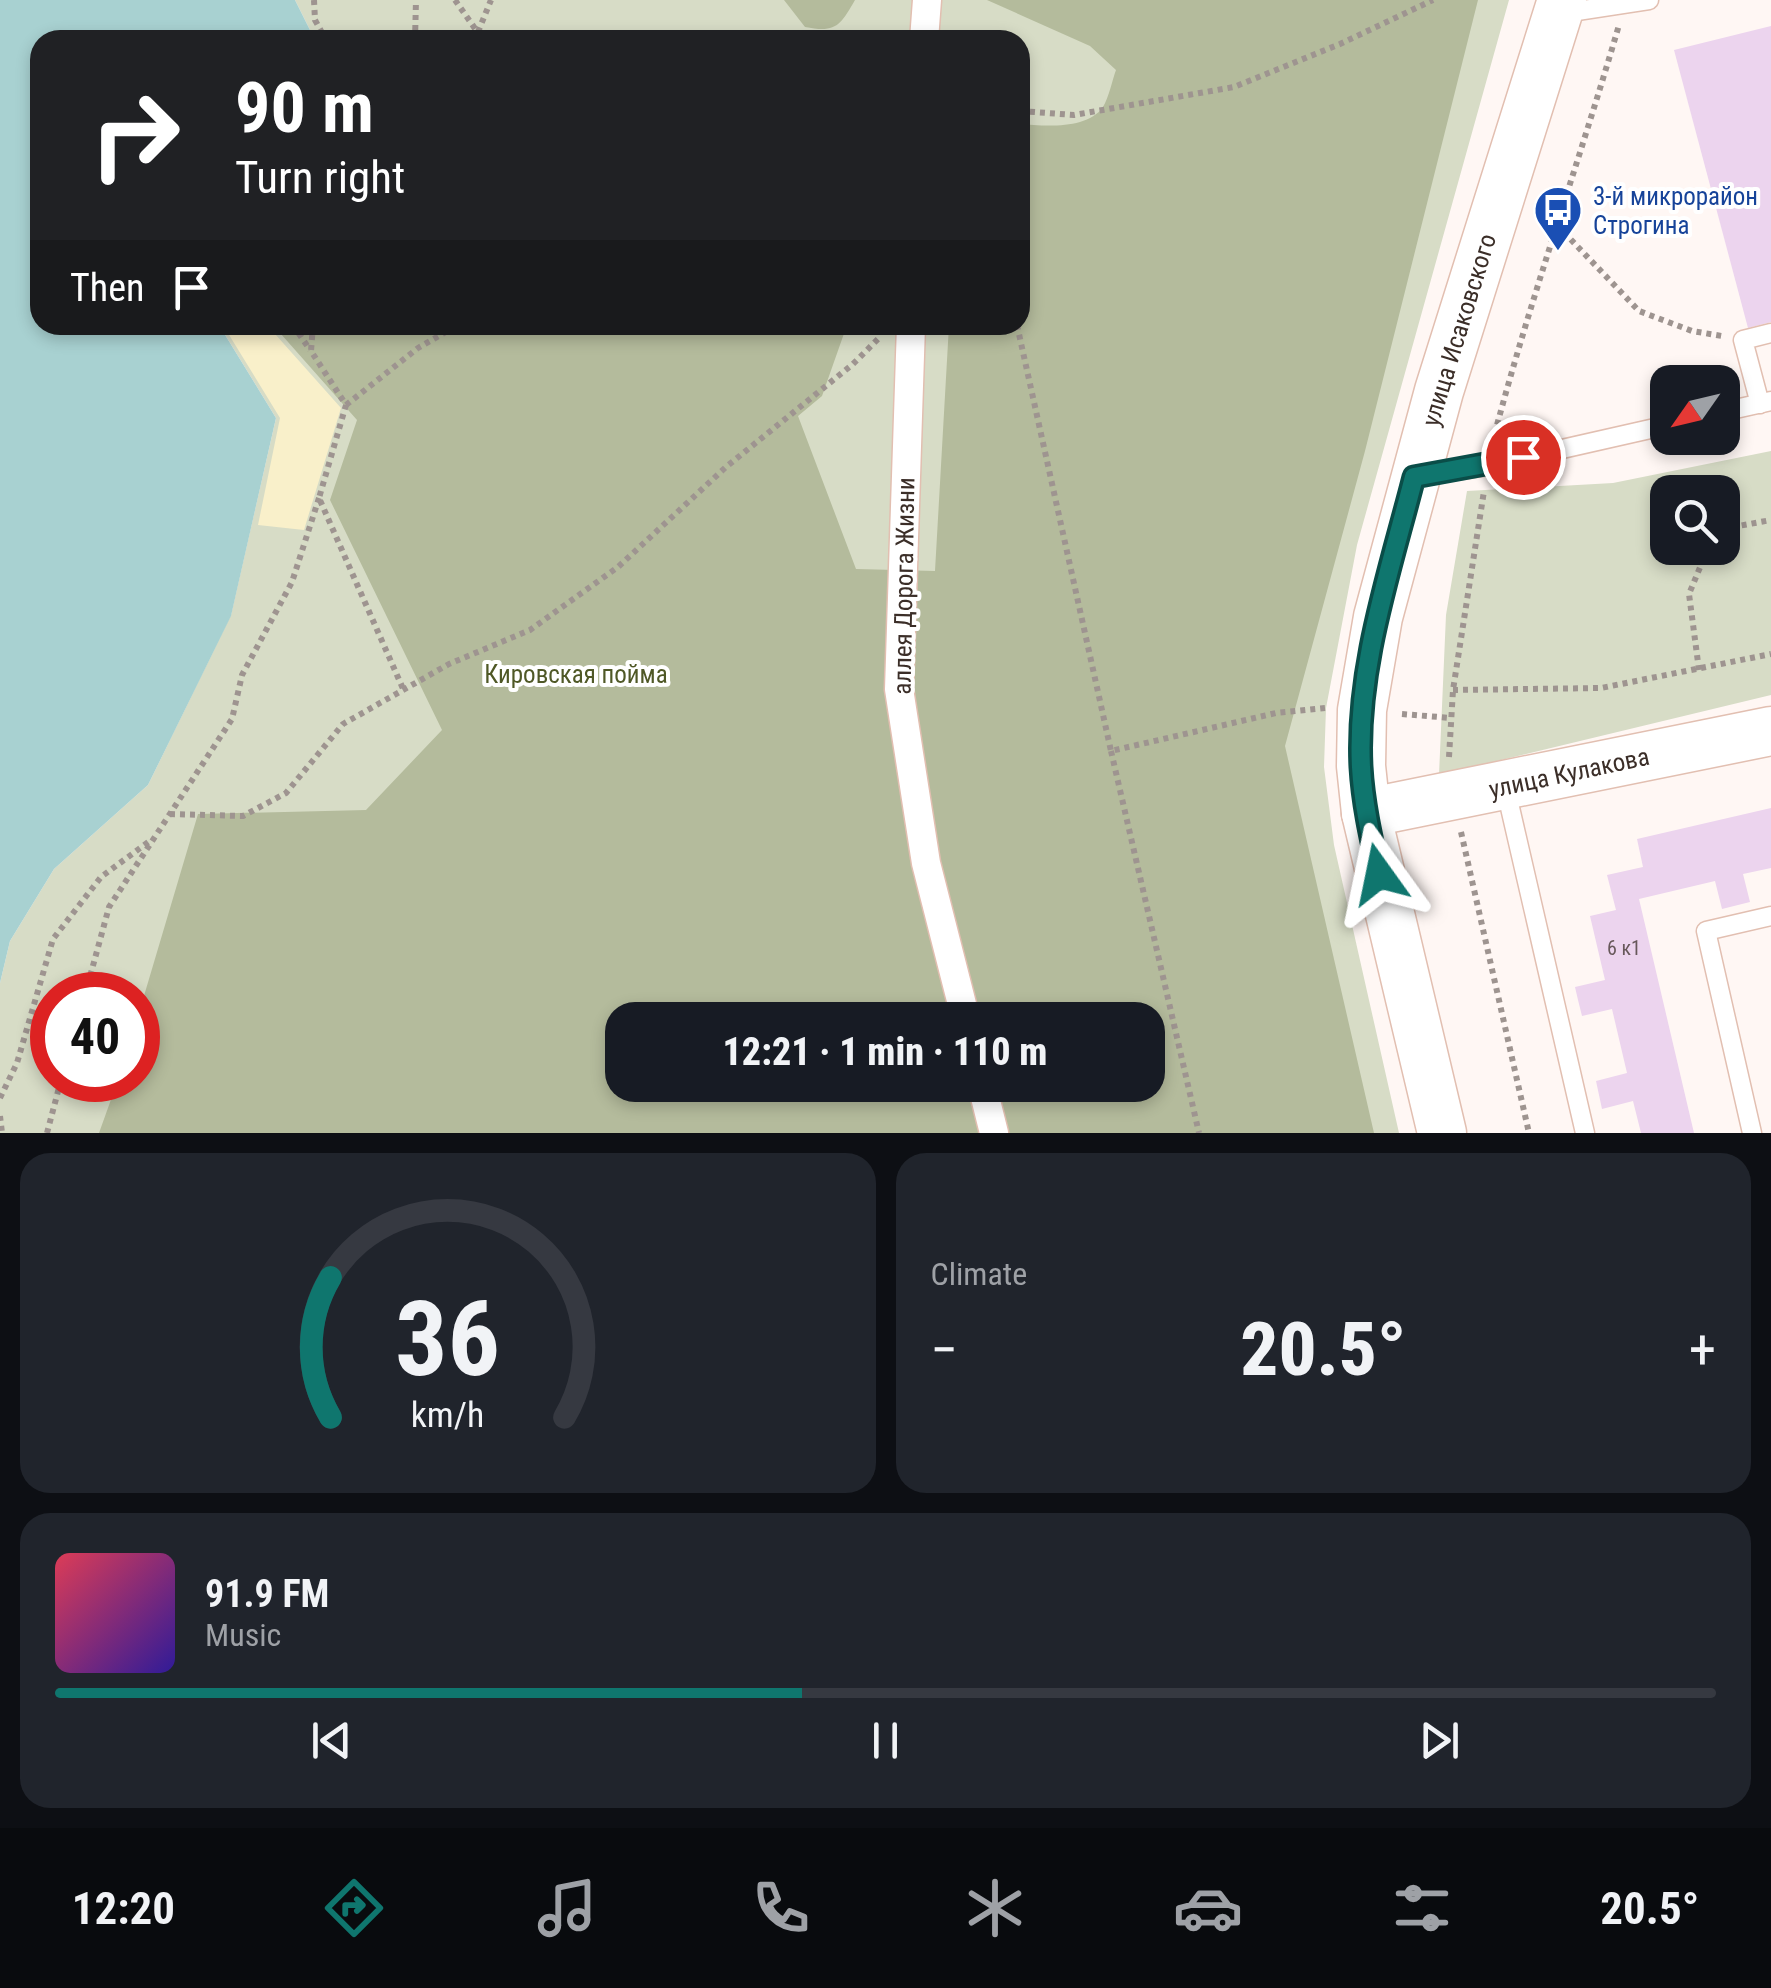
<!DOCTYPE html>
<meta charset="utf-8">
<style>
body{margin:0;font-family:"Roboto Condensed",sans-serif;background:#20242c;color:#f1f3f6;height:100vh;display:flex;flex-direction:column;font-size:38px;white-space:nowrap}
*{box-sizing:border-box;margin:0}
p{font-size:32px;color:#9ea1a6}
.icon{flex:none;width:55px;height:55px;fill:none;stroke:currentColor;stroke-width:2;stroke-linecap:round;stroke-linejoin:round}
.map{position:relative;height:1133px;overflow:hidden}
.drawer{display:flex;flex-direction:column;gap:20px;padding:20px;background:#0d0f14;flex:1}
.drawer>*{flex:none}
.banner{position:absolute;left:30px;top:30px;width:1000px;height:305px;border-radius:30px;box-shadow:0 5px 15px #0003;background:#202124;color:#fff;overflow:hidden}
.needle{width:65px;rotate:236deg}
.tools{position:absolute;left:1650px;top:365px;display:grid;gap:20px}
.tools a{display:grid;place-items:center;width:90px;height:90px;border-radius:20px;background:#171b24;box-shadow:0 5px 15px #0003;font-size:50px}
.speed{position:absolute;left:30px;top:972px;display:flex;gap:20px;font-size:50px;font-weight:700;text-align:center}
.speed>*{display:grid;place-content:center;width:130px;height:130px;border-radius:50%;background:#171b24;box-shadow:0 5px 15px #0003;line-height:1}
.speed .limit{border:15px solid #d22;background:#fff;color:#111}
.pin{position:absolute;display:grid;place-items:center;width:85px;height:85px;color:#fff;margin:-42px;border:5px solid #fff;border-radius:50%;box-shadow:0 2px 10px #0007}
.me{position:absolute;width:110px;margin:-55px;rotate:348deg;stroke-linejoin:round;filter:drop-shadow(0 0 8px #0008)}
.turn{display:flex;align-items:center;gap:35px;height:210px;padding:0 40px;font-size:45px}
.turn .icon{width:130px;height:130px;stroke-width:2.5}
.turn b{display:block;font-size:70px;line-height:85px}
.then{display:flex;align-items:center;height:95px;padding:0 40px;background:#0003;gap:20px;font-size:38px}
.big{font-size:75px;font-weight:800;line-height:1.1}
.drawer .tile{flex:1;display:flex;flex-direction:column;justify-content:center;gap:15px;min-width:0;padding:0 35px;border-radius:30px;background:#20242c}
.drawer .dial{align-items:center;gap:0}
.dial svg{height:260px;overflow:visible;fill:none;stroke:#363941;stroke-width:7;stroke-linecap:round;text-anchor:middle}
.dial text{fill:#f1f3f6;stroke:none}
.song{display:flex;align-items:center;gap:30px}
.cover{width:120px;height:120px;border-radius:15px;background:linear-gradient(135deg,hsl(350 70% 55%),hsl(250 70% 35%))}
.played{height:10px;border-radius:5px;background:linear-gradient(90deg,#0f766e 45%,#363941 45%)}
.keys{display:flex;justify-content:space-around;direction:ltr}
.heat{display:flex;justify-content:space-between;align-items:center;font-size:55px;direction:ltr}
.drawer .tiles{flex:1;display:grid;gap:20px;grid-template-columns:1fr 1fr}
.tile:last-child{grid-column:span 2}
.trip{position:absolute;left:605px;top:1002px;width:560px;height:100px;border-radius:30px;background:#171b24;box-shadow:0 5px 15px #0003;font-weight:800;line-height:100px;text-align:center}
.dock{display:flex;height:160px;justify-content:space-around;align-items:center;background:#090b0e;color:#9ea1a6}
.dock .icon{width:70px;height:70px}
.dock .selected{color:#0f766e}
.dock b{font-size:45px;color:#f1f3f6}
.map>svg:first-child{display:block}
.green{fill:#d7dcc6;fill-rule:evenodd}
.forest{fill:#b4bb9c;fill-rule:evenodd}
.sand{fill:#f9f0ca}
.water{fill:#a8d1d1}
.building{fill:#ecd4ee}
.lines{fill:none;stroke-linecap:round;stroke-linejoin:round}
.service-casing{stroke:#e2bfb1;stroke-width:21}
.pedestrian-casing{stroke:#e2bfb1;stroke-width:31}
.tertiary-casing{stroke:#e2bfb1;stroke-width:51}
.path{stroke:#9e9490;stroke-width:6;stroke-dasharray:5 5;stroke-linecap:butt}
.service{stroke:#fff;stroke-width:18}
.pedestrian{stroke:#fff;stroke-width:28}
.tertiary{stroke:#fff;stroke-width:48}
.route-casing{stroke:#0a4d48;stroke-width:25}
.route{stroke:#0f766e;stroke-width:18}
.labels{text-anchor:middle;dominant-baseline:central;stroke-width:8;stroke-linejoin:round;paint-order:stroke}
.number-label{font-size:20px;fill:#67585a}
.transit-label{font-size:25px;fill:#164399;stroke:#fff;text-anchor:start}
.street-label{font-size:25px;fill:#3b2e28;stroke:#fff}
.park-label{font-size:25px;fill:#4f5826;stroke:#fff}
</style>
<div class="map">
<svg width="1771" height="1133" viewBox="0 0 1771 1133">
<rect width="100%" height="100%" fill="#fff7f4"/>
<g class="green">
<path d="M295,0H1509L1357,545L1326,708L1324,767L1334,845L1399,1133H0V983L10,941L54,869L148,785L231,615L276,418L219,325H1020V40H315ZM52,995H138V1080H52ZM622,1020H1148V1085H622Z"/>
<path d="M1771,451V695L1439,775L1446,615L1467,491L1613,483ZM1668,492H1722V548H1668Z"/>
</g>
<g class="forest">
<path d="M784,0H855C840,26 836,33 805,27Z"/>
<path d="M987,0H1478L1365,451L1285,746L1374,1133H99L118,1080H138V1016L198,814L366,810L442,730L330,500L357,420L273,325H847L822,396L798,416L856,569L935,571L949,325H1020V124C1044,126 1087,130 1103,107C1109,97 1112,81 1116,70L1090,46ZM622,1020H1148V1085H622Z"/>
</g>
<polygon class="sand" points="223,325 267,325 341,408 304,530 258,525 280,418"/>
<polygon class="water" points="0,0 295,0 315,40 40,40 40,325 219,325 276,418 231,616 148,785 54,869 10,941 0,983"/>
<g class="building">
<polygon points="1771,26 1771,322 1748,328 1674,50"/>
<polygon points="1771,808 1771,868 1743,874 1750,902 1722,909 1715,881 1639,899 1694,1133 1641,1133 1633,1101 1602,1109 1596,1081 1627,1073 1612,1009 1582,1016 1578,1000 1575,987 1605,980 1590,916 1616,910 1607,875 1643,867 1637,839"/>
</g>
<g class="lines">
<g class="service-casing">
<g id="service">
<polyline points="1564,13 1649,0"/>
<polyline points="1760,404 1743,340 1771,333"/>
<polyline points="1722,412 1771,401"/>
<polyline points="1419,476 1487,466 1668,425"/>
<polyline points="1505,786 1585,1133"/>
<polyline points="1752,1133 1706,931 1771,916"/>
</g>
</g>
<g class="pedestrian-casing">
<g id="pedestrian">
<polyline points="924,40 927,0"/>
<polyline points="911,325 899,689 926,863 966,1020"/>
<polyline points="982,1085 994,1133"/>
</g>
</g>
<g class="tertiary-casing">
<g id="tertiary">
<polyline points="1366,813 1771,731"/>
<polyline points="1442,1133 1366,813 1361,766 1362,710 1378,617 1439,391 1562,0"/>
</g>
</g>
<g class="path">
<polyline points="314,0 315,20 326,40"/>
<polyline points="455,0 483,40"/>
<polyline points="478,32 491,0"/>
<polyline points="415,40 416,0"/>
<polyline points="1020,111 1074,115 1234,87 1340,44 1433,0"/>
<polyline points="1557,225 1639,311 1692,331 1722,336"/>
<polyline points="293,325 310,350"/>
<polyline points="313,325 311,351 346,405 319,498 404,691"/>
<polyline points="1017,325 1111,751 1276,713 1325,708"/>
<polyline points="346,405 418,348 458,325"/>
<path d="M1492,444C1529,302 1578,166 1619,25"/>
<polyline points="1722,529 1771,520"/>
<polyline points="1699,670 1689,594 1708,548"/>
<polyline points="1453,690 1601,688 1771,654"/>
<polyline points="1402,714 1451,718"/>
<polyline points="1111,751 1199,1133"/>
<polyline points="1449,757 1453,690 1484,491"/>
<polyline points="170,814 243,816 286,793 343,724 449,664 530,630 618,567 726,467 853,364 881,336"/>
<polyline points="1461,832 1529,1133"/>
<polyline points="85,995 109,907 232,719 242,675 292,582 319,498"/>
<polyline points="0,1098 17,1063 53,939 101,877 151,840"/>
<polyline points="0,1116 2,1133"/>
<polyline points="47,1133 61,1080"/>
</g>
<use href="#service" class="service"/>
<use href="#pedestrian" class="pedestrian"/>
<use href="#tertiary" class="tertiary"/>
</g>
<g class="lines">
<g class="route-casing">
<path id="route" d="M1379,874C1371,838 1363,803 1361,767C1356,669 1390,571 1414,477L1523,457"/>
</g>
<use href="#route" class="route"/>
</g>
<defs>
<g id="bus-pin" transform="scale(2.5)"><path d="M0 17L-7.5 6A9.5 9.5 0 1 1 7.5 6Z" fill="#1a4fb4" stroke="#fff"/><path d="M-5-6H5V4H4V6H2V4H-2V6H-4V4H-5ZM-3.5-4V0h7V-4ZM-3.5 1.2v1.5H-2V1.2ZM2 1.2v1.5H3.5V1.2Z" fill="#fff"/></g>
</defs>
<g fill-rule="evenodd">
<use href="#bus-pin" x="1558" y="210"/>
</g>
<g class="labels">
<g class="number-label">
<text x="1624" y="948">6 к1</text>
</g>
<g class="transit-label">
<text x="1593" y="196">3-й микрорайон<tspan x="1593" dy="29">Строгина</tspan></text>
</g>
<g class="street-label">
<text transform="translate(1459 330) rotate(-73)">улица Исаковского</text>
<text transform="translate(904 586) rotate(-89)">аллея Дорога Жизни</text>
<text transform="translate(1569 773) rotate(-12)">улица Кулакова</text>
</g>
<g class="park-label">
<text x="576" y="674">Кировская пойма</text>
</g>
</g>
</svg>
<div class="tools">
<a><svg class="needle" viewBox="-14 -14 28 28"><path d="M0-13l5 13h-10z" fill="#e53935"/><path d="M0 13l5-13h-10z" fill="#9ea1a6"/></svg></a>
<a><svg class="icon" aria-label="search" viewBox="0 0 24 24"><circle cx="10" cy="10" r="6"/><path d="M15 15l6 6"/></svg></a>
</div>
<div class="speed"><div class="limit">40</div></div>
<div class="pin" style="left:1523px;top:457px;background:#d93025"><svg class="icon" aria-label="arrive" viewBox="0 0 24 24"><path d="M6 21V4h12l-3 4 3 4H6"/></svg></div>
<svg class="me" style="left:1379px;top:874px" viewBox="-20 -20 40 40"><path d="M0-17L14 15 0 8-14 15z" fill="#0f766e" stroke="#fff" stroke-width="4"/></svg>
<div class="trip">12:21 · 1 min · 110 m</div>
<div class="banner">
<div class="turn"><svg class="icon" aria-label="right" viewBox="0 0 24 24"><path d="M7 20v-9h11M14 6l5 5-5 5"/></svg><div><b>90 m</b>Turn right</div></div>
<div class="then">Then<svg class="icon" aria-label="arrive" viewBox="0 0 24 24"><path d="M6 21V4h12l-3 4 3 4H6"/></svg></div>
</div>
</div>
<section class="drawer">
<div class="tiles">
<div class="tile dial"><svg viewBox="0 0 100 80">
<path d="M14 69A42 42 0 1 1 86 69"/>
<path d="M14 69A42 42 0 0 1 14 26" stroke="#0f766e"/>
<text x="50" y="56" font-size="32" font-weight="700">36</text>
<text x="50" y="72" font-size="11">km/h</text>
</svg></div>
<div class="tile"><p>Climate</p>
<div class="heat"><a>−</a><b class="big">20.5°</b><a>+</a></div>
</div>
<div class="tile">
<div class="song"><i class="cover"></i><div><b>91.9 FM</b><p>Music</p></div></div>
<div class="played"></div>
<div class="keys"><svg class="icon" aria-label="previous" viewBox="0 0 24 24"><path d="M18 5L8 12l10 7zM5 5v14"/></svg><svg class="icon" aria-label="pause" viewBox="0 0 24 24"><path d="M8 5v14M16 5v14"/></svg><svg class="icon" aria-label="next" viewBox="0 0 24 24"><path d="M6 5l10 7-10 7zM19 5v14"/></svg></div>
</div>
</div>
</section>
<nav class="dock">
<b>12:20</b>
<svg class="icon selected" aria-label="directions" viewBox="0 0 24 24"><path d="M12 3l9 9-9 9-9-9zM9 14v-3h6M13 9l2 2-2 2"/></svg>
<svg class="icon" aria-label="music" viewBox="0 0 24 24"><path d="M9 18V5l10-2v13"/><circle cx="6" cy="18" r="3"/><circle cx="16" cy="16" r="3"/></svg>
<svg class="icon" aria-label="phone" viewBox="0 0 24 24"><path d="M5 4h4l2 5-3 2q2 4 5 5l2-3 5 2v4C11 20 4 13 5 4z"/></svg>
<svg class="icon" aria-label="climate" viewBox="0 0 24 24"><path d="M12 3v18M4 7l16 10M4 17L20 7"/></svg>
<svg class="icon" aria-label="car" viewBox="0 0 24 24"><path d="M5 17H2v-5l4-1 3-4h7l3 4 3 1v5h-3M9 17h6M6 11h13"/><circle cx="7" cy="17" r="2"/><circle cx="17" cy="17" r="2"/></svg>
<svg class="icon" aria-label="filters" viewBox="0 0 24 24"><path d="M4 7h16M4 17h16"/><circle cx="9" cy="7" r="2"/><circle cx="15" cy="17" r="2"/></svg>
<b>20.5°</b>
</nav>
